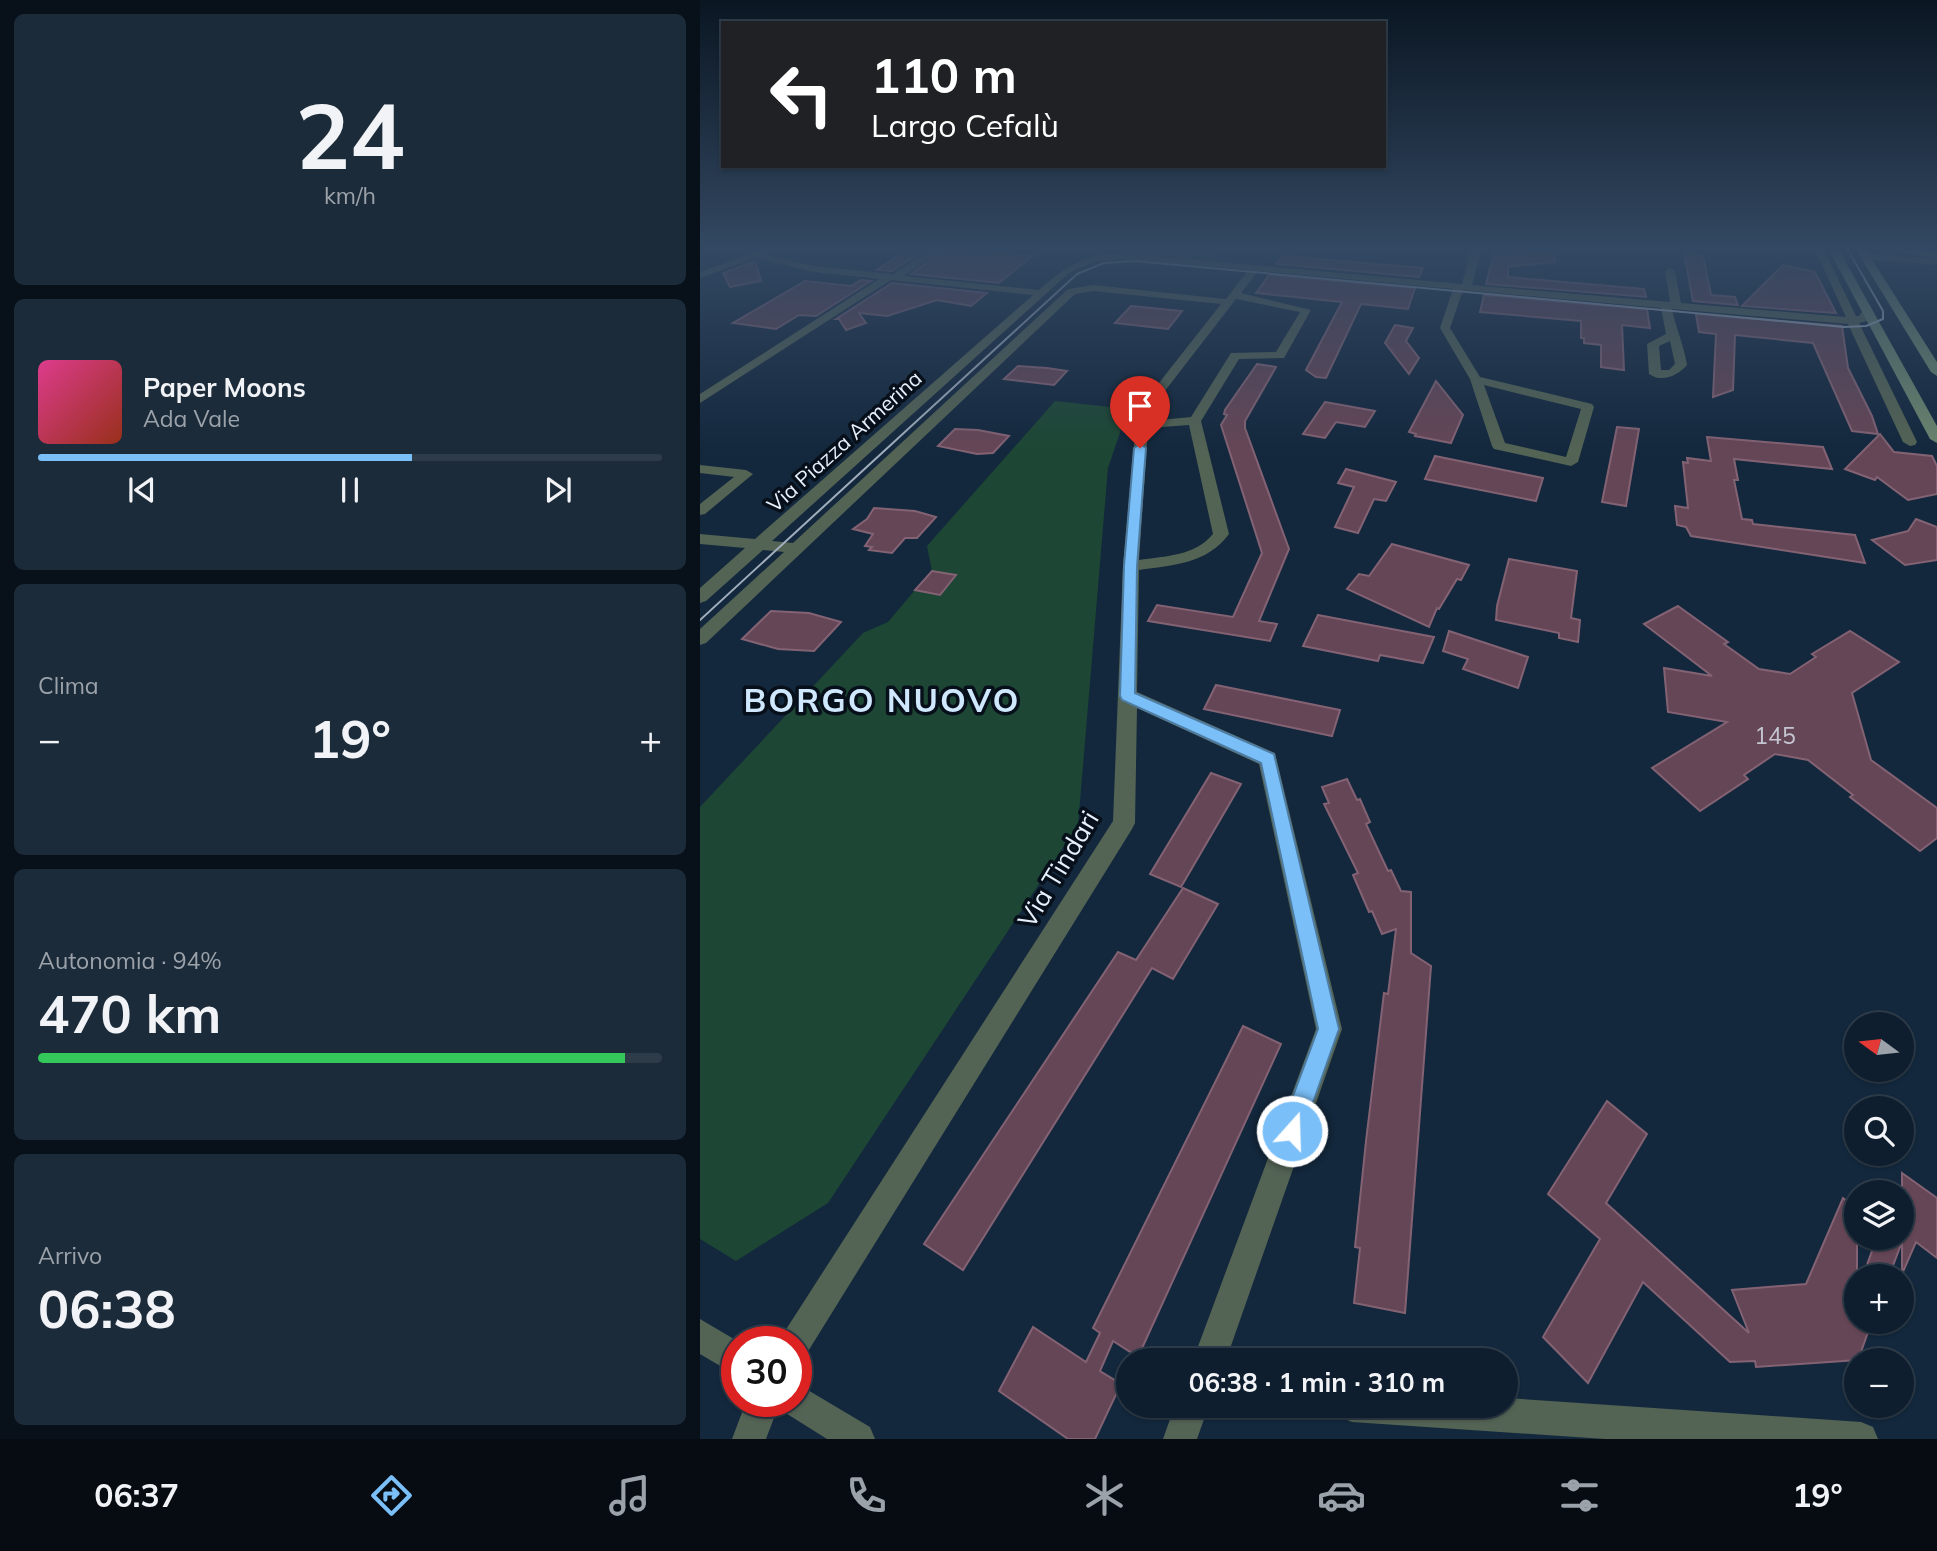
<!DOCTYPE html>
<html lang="it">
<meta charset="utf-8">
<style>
body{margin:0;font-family:Mulish,sans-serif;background:#1c2b3a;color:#f1f3f6;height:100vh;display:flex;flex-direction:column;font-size:26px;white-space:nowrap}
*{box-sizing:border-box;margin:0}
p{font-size:23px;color:#9ba2aa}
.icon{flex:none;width:38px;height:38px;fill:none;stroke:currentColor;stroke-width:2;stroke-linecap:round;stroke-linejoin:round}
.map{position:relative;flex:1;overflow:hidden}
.panel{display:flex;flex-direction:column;gap:14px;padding:14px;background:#081019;width:700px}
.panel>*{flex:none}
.guide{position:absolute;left:21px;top:21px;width:665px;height:147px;border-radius:0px;box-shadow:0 2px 5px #0004,0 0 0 2px #2e3c4a;background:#202124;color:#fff;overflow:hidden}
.needle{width:46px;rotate:285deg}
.buttons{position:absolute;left:1144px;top:1012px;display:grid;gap:14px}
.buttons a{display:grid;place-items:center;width:70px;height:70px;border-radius:50%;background:#0e1e2e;box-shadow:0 2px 5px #0004,0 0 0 2px #2e3c4a;font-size:35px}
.speed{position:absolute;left:21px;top:1326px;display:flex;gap:14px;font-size:35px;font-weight:700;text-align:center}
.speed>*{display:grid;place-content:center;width:91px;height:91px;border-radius:50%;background:#0e1e2e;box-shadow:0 2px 5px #0004,0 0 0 2px #2e3c4a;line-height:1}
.speed .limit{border:10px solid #d22;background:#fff;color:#111}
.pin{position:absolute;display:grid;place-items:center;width:60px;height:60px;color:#fff;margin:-72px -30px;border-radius:50% 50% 50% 0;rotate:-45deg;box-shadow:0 0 7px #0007}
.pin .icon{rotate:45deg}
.me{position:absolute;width:77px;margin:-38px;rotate:20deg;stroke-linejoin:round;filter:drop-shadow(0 0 5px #0008)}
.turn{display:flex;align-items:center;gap:24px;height:147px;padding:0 35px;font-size:32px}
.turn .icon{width:91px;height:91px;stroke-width:2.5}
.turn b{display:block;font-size:49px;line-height:60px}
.big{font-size:52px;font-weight:700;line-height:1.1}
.panel .widget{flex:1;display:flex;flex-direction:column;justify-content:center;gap:10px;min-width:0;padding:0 24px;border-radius:10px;background:#1c2b3a}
.panel .dial{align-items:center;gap:0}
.dial b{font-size:91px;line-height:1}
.song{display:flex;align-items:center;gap:21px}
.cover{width:84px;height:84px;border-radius:10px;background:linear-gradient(135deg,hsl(330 70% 55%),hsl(10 70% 35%))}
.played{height:7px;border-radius:4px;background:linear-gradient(90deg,#7abff8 60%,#2e3c4a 60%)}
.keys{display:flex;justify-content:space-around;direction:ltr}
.heat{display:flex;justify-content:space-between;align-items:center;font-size:38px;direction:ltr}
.charge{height:10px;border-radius:5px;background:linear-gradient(90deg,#34c759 94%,#2e3c4a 0)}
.trip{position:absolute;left:416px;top:1348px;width:402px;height:70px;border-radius:35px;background:#0e1e2e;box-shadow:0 2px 5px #0004,0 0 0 2px #2e3c4a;font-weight:700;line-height:70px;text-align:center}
.tab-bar{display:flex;height:112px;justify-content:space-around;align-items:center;background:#060c12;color:#9ba2aa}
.tab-bar .icon{width:49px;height:49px}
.tab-bar .current{color:#7abff8}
.tab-bar b{font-size:32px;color:#f1f3f6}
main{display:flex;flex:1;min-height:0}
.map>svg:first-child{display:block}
.green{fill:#1d4734}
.building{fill:#654656;stroke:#836273;stroke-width:2}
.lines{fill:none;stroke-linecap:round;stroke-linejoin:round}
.lane{stroke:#536354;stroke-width:5}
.street{fill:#536354;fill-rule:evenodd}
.secondary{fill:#6b856e;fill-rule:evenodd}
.tram{stroke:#a1aebd;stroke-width:2}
.route{fill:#7abff8;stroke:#4f7ca1;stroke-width:2}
.labels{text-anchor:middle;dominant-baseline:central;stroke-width:7;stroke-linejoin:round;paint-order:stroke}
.far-street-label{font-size:21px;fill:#e7f1fd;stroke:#07101a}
.number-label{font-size:23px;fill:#c6c6d3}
.street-label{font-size:26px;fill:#e7f1fd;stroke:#07101a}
.district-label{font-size:33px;font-weight:bold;letter-spacing:2px;fill:#cfe8fe;stroke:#07101a}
</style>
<main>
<section class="panel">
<div class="widget dial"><b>24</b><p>km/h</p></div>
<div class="widget">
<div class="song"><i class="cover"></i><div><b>Paper Moons</b><p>Ada Vale</p></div></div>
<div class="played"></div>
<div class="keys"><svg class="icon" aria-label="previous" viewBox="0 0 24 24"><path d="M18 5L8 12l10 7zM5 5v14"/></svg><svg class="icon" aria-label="pause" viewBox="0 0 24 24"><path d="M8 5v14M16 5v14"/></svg><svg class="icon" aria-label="next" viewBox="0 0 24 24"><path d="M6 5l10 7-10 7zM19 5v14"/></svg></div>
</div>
<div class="widget"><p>Clima</p>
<div class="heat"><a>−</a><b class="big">19°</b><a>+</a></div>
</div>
<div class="widget"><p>Autonomia · 94%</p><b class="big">470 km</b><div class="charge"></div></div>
<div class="widget"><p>Arrivo</p><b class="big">06:38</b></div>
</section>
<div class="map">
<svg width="1237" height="1439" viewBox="0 0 1237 1439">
<rect width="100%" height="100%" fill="#13283d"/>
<g class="green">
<polygon points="427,250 519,250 510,260 433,254"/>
<polygon points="355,401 428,409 408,468 378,825 128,1203 36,1261 0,1239 0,807 163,633 188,622 215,590 239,594 255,576 232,571 227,546"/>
</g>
<g class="building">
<polygon points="207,250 225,250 192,271 177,270"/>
<polygon points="244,250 270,250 332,256 299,283 211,274"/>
<polygon points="795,250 855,254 855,262 808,267 808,277 944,289 946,297 786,284"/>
<polygon points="984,253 1003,255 1011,295 1035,297 1038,305 993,301"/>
<polygon points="583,256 723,268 719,277 576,264"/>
<polygon points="55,261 61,281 30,287 23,273"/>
<polygon points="1083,265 1115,272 1136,313 1042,306"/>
<polygon points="569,275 715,288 708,309 661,304 626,378 616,377 606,370 642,302 556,293"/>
<polygon points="161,280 171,281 116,316 99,315 76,329 33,323 105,281 151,286"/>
<polygon points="192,283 287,293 271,306 237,300 187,316 159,313 166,323 146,330 139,319 136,319"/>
<polygon points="784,295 947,309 950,328 922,325 924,370 901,367 901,345 884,343 884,338 881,338 881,321 780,312"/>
<polygon points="431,306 482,311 468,329 415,323"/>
<polygon points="996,314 1142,326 1148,368 1172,416 1178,434 1152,431 1113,343 1035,335 1033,390 1013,397 1016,334 999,332"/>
<polygon points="695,325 713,328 706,341 719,358 709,374 685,343"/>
<polygon points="557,364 576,367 545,421 545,428 589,549 559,621 577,624 570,641 448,621 457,605 533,617 562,553 521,425 527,415 524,414 525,410"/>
<polygon points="318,366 347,368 367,371 354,385 304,379"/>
<polygon points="736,381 763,415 751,443 715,436 716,434 709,432"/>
<polygon points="625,402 675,411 665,427 636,422 625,438 603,434"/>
<polygon points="917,427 939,429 926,506 902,502"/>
<polygon points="255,429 278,430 309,436 293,453 277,454 238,446"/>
<polygon points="1180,434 1194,452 1232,456 1237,466 1237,494 1208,500 1177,477 1175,480 1145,469"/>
<polygon points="1007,437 1123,447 1132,469 1034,459 1038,480 1034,480 1042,519 1052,520 1053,524 1155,535 1165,563 991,536 986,527 977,525 975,506 988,508 983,462 988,463 987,458 1011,461"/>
<polygon points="735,456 843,478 836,501 725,479"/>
<polygon points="646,469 696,482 686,501 674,499 658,533 635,527 654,487 638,483"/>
<polygon points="174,508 215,511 236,517 217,538 205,538 192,553 169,550 172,547 165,546 173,534 153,529 167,519"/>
<polygon points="1216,519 1237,527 1237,560 1205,565 1172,540 1208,531"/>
<polygon points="692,544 769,565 761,580 757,579 739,609 737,608 729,627 647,589 659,574 669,576"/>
<polygon points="809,559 877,571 871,618 880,620 878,642 859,638 859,633 796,620 797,606"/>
<polygon points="232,571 256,575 240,595 215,590"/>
<polygon points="978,606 1028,642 1024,644 1059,669 1090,674 1116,657 1112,654 1150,631 1199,662 1152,693 1171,760 1237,808 1237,838 1220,851 1150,797 1153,795 1108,760 1075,754 1044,775 1048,779 1000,811 952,768 1027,722 968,712 964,668 1012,676 944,624"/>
<polygon points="71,611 109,613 141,622 114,651 78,649 42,639"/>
<polygon points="618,615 734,637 723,663 680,655 678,661 603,646"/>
<polygon points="749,631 828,657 818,688 763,669 768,659 743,651"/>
<polygon points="516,685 640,710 632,736 504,709"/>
<polygon points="511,773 541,784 481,887 450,874"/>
<polygon points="647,779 657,800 660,799 670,822 666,824 688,871 691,870 701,891 711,892 711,953 731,966 705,1313 654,1303 660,1248 655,1247 666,1141 684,993 688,994 696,929 682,934 672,911 669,912 653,875 658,873 624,804 629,803 622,787"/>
<polygon points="483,888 518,904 473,979 452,968 263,1270 224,1244 418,952 436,960"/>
<polygon points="543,1026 581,1044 438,1357 413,1341 400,1371 421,1384 395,1439 368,1439 299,1391 333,1327 386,1362 400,1333 393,1328"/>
<polygon points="907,1101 947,1134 906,1203 1049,1333 1032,1290 1106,1284 1143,1198 1157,1209 1157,1321 1172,1321 1158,1360 1056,1367 1055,1361 1030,1362 943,1282 888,1383 843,1337 900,1239 848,1194"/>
<polygon points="1202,1173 1237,1198 1237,1258 1216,1242 1202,1274 1202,1242 1189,1276 1163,1276 1177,1237 1202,1237"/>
</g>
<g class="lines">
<polyline class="lane" points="1201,250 1237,256"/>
<g class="street">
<path d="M61,250H69L65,255L114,266L193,274L230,250H241L204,276L339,290C370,263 380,257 421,253L762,284L771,250H781L772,285L970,302L965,271L970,268L975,271L981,303L1146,317L1115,250H1124L1156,316H1159L1164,309L1173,311L1167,321L1159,323L1217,442L1215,445L1210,446L1203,442L1148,324L972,309C976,329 984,345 987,365C977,376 962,383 949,374L947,344L966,334L961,308L763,290L750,328L780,377L892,404L894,407L878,462L871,466L794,449L792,446L770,379L740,328L753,289L558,271L541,293L611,310L584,358L539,359L501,421L529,534C507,564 473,565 439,570L437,692L575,753L642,1029L526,1360H493L616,1029L559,764L437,708L435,823L432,829L107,1353L96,1358V1342H80L85,1331L413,821L423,566L436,425L444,402L521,304L393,291L375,294L6,643L0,645V629L84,552L63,550L6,601L0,603V588L45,548L0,544V534L55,539L333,295L191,280L0,403V394L179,279L114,272L56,258L0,278V272ZM421,259L548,270L526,299L393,285L368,289L93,543L72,541L369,273L392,262ZM536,299L600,312L576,352L531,353L491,417L450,421L454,405ZM970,341L975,364L969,370H961L959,346ZM784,385L881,409L866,457L805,443ZM489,425L513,534C495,556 466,556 439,560L448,428Z"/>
<polygon points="1046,250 1072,250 1068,253"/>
<polygon points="1166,254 1237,259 1237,265 1163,259 1163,255"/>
<polygon points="0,465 46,470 53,474 5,514 0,515 0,504 34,477 0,473"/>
<polygon points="0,1319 39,1342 37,1342 37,1376 0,1354"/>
<polygon points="96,1383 170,1427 175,1439 127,1439 84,1412 80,1402 96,1402"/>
<polygon points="807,1398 1161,1422 1173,1427 1178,1439 905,1439 652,1422 640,1417 635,1405 807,1405"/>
<polygon points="46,1402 80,1402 66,1439 32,1439"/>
<polygon points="475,1405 509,1405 497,1439 463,1439"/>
</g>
<g class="secondary">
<polygon points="1129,250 1139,250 1237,426 1237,443 1230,439"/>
<polygon points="1156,250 1166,250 1237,362 1237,376 1231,372"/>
</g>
<polyline class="tram" points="0,620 377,274 404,263 434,261 1144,327 1166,326 1183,319 1183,311 1148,250"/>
</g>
<linearGradient id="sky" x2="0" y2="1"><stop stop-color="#0a1622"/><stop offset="0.55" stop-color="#334862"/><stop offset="1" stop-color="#334862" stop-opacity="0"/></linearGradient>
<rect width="1237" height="452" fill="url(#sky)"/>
<polygon class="route" points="440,444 446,448 437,566 435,693 574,754 639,1029 600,1139 592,1142 584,1139 580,1131 618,1029 561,763 422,700 420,696 424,566 434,448"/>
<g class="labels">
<g class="far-street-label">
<text transform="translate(144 441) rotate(-42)">Via Piazza Armerina</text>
</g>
<g class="number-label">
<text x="1075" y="735">145</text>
</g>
<g class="street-label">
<text transform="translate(358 869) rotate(-59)">Via Tindari</text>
</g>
<g class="district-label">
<text x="182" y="699">BORGO NUOVO</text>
</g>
</g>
</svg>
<div class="buttons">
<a><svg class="needle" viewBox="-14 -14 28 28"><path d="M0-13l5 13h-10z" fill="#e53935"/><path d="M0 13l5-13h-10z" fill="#9ba2aa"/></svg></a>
<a><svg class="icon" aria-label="search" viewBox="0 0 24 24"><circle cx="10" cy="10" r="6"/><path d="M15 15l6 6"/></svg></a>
<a><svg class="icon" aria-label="layers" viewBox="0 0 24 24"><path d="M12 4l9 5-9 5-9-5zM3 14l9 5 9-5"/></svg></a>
<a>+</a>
<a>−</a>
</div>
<div class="speed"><div class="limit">30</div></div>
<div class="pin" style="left:440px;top:448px;background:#d93025"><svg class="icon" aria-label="arrive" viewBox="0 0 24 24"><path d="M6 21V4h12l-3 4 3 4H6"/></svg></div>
<svg class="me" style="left:592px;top:1131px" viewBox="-20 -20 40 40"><circle r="17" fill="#7abff8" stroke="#fff" stroke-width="3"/><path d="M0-11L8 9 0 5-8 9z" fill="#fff"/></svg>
<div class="trip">06:38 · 1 min · 310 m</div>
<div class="guide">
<div class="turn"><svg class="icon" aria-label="left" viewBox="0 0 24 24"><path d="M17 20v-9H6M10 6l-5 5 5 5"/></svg><div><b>110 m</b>Largo Cefalù</div></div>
</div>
</div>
</main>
<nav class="tab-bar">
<b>06:37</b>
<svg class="icon current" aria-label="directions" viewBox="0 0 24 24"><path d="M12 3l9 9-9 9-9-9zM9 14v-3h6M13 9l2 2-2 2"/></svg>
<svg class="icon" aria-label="music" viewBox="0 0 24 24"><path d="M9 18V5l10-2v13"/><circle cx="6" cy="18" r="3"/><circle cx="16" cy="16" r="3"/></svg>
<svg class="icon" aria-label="phone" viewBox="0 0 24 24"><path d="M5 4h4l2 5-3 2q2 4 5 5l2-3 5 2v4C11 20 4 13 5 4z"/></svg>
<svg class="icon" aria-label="climate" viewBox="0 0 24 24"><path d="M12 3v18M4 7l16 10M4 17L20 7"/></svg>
<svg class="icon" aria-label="car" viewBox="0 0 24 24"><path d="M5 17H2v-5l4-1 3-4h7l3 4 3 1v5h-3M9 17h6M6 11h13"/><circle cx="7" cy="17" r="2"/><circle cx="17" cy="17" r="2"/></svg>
<svg class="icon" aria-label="filters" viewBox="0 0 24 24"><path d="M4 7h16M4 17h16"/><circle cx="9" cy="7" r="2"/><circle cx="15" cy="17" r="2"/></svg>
<b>19°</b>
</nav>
